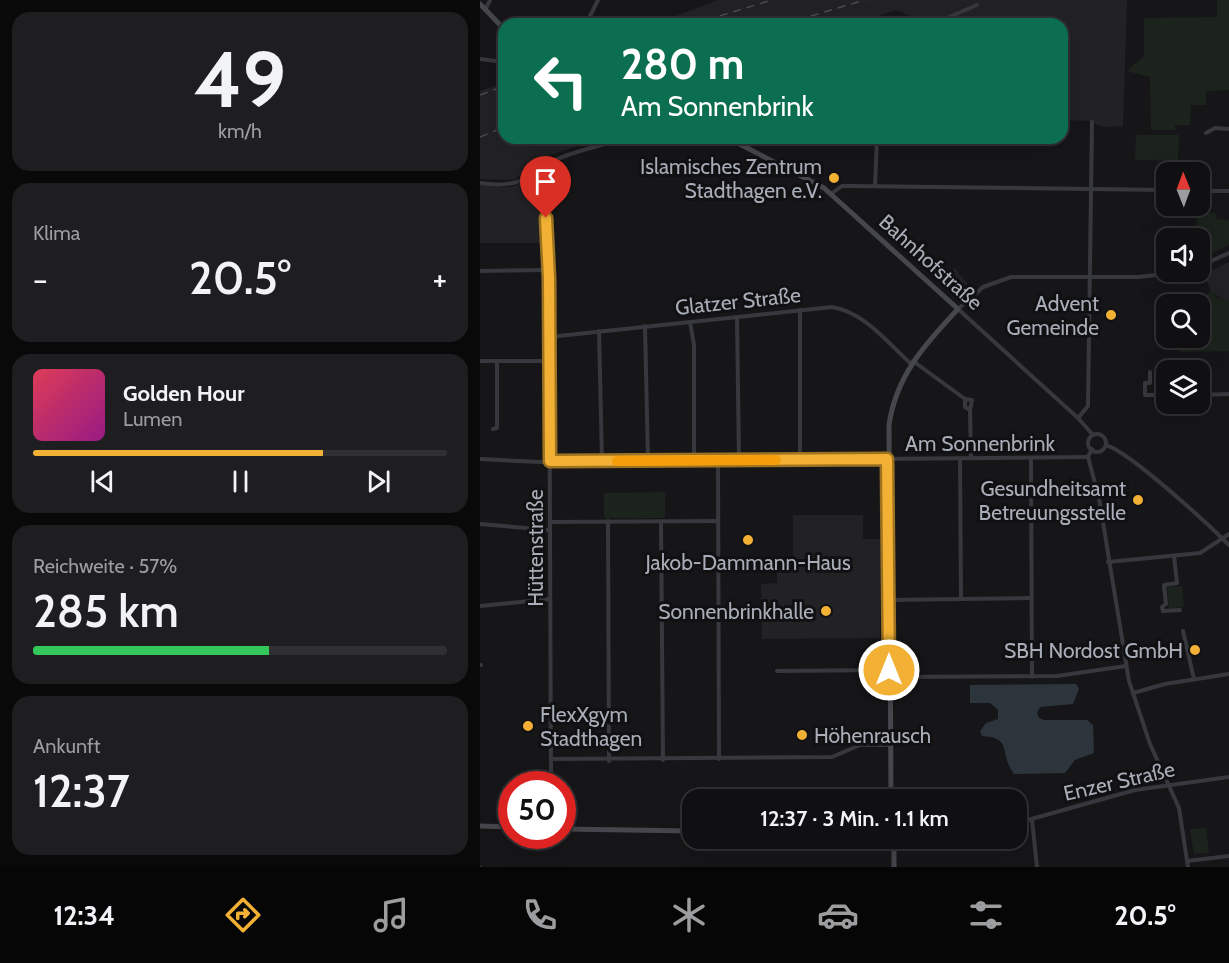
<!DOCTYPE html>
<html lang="de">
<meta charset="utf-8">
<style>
body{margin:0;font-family:Cabin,sans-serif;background:#1e1e20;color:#f1f3f6;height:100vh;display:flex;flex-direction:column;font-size:22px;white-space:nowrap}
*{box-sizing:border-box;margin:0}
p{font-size:20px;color:#9c9d9f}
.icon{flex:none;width:33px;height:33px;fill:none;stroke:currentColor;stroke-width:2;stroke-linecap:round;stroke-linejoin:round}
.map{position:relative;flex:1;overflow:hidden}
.drawer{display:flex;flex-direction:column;gap:12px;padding:12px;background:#09090a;width:480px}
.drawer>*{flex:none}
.guide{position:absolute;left:18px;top:18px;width:570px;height:126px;border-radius:18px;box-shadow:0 6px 24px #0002,0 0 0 2px #303032;background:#0b6e4f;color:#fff;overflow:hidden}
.needle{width:39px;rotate:359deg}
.tools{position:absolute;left:676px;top:162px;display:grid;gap:12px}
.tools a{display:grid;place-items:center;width:54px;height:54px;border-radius:12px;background:#101012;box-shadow:0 6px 24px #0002,0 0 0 2px #303032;font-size:30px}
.speed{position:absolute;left:18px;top:771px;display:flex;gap:12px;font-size:30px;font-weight:700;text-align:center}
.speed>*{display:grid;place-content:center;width:78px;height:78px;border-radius:50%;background:#101012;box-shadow:0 6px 24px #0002,0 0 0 2px #303032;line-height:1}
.speed .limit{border:9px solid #d22;background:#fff;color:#111}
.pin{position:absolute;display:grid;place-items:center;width:51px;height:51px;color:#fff;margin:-62px -26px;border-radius:50% 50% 50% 0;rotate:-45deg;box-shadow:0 0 6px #0007}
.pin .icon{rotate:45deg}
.me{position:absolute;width:66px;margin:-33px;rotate:0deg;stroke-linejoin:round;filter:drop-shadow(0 0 4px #0008)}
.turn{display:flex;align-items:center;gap:21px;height:126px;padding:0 24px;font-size:27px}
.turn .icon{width:78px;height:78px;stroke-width:2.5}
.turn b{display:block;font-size:42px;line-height:51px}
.big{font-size:45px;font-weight:600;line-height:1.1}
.drawer .card{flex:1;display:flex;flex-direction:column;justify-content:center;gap:9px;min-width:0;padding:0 21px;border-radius:18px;background:#1e1e20}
.drawer .dial{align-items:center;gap:0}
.dial b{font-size:78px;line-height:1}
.song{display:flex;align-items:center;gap:18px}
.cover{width:72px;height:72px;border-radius:9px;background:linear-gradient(135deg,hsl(350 70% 55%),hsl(310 70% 35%))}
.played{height:6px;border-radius:3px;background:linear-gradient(90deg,#f2b134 70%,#303032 70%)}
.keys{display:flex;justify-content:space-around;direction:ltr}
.heat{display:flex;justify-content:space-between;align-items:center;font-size:33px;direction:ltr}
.charge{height:9px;border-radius:4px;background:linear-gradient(90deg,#34c759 57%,#303032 0)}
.trip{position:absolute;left:202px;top:789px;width:345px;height:60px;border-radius:18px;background:#101012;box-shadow:0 6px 24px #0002,0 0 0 2px #303032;font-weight:600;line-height:60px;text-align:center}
.tab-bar{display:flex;height:96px;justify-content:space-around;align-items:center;background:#060607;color:#9c9d9f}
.tab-bar .icon{width:42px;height:42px}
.tab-bar .current{color:#f2b134}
.tab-bar b{font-size:27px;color:#f1f3f6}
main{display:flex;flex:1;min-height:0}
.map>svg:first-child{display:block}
.built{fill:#222225}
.green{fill:#1c231d}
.water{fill:#2c353c}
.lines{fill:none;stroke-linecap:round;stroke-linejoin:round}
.stream{stroke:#2c353c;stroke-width:1.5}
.street{stroke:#37383d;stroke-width:4}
.secondary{stroke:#45474d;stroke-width:5}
.rail{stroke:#4a4c52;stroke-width:1.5;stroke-dasharray:8 6;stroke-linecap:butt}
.route-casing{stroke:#9d7322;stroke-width:15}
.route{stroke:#f2b134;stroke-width:10}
.slow{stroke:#f59e0b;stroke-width:10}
.poi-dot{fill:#f2b134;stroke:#111113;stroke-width:2}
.labels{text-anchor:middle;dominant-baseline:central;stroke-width:6;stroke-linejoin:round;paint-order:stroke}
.poi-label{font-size:21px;fill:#a8adb8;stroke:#111113;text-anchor:end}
.street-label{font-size:21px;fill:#a8adb8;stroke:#111113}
</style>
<main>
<section class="drawer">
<div class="card dial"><b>49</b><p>km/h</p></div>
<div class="card"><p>Klima</p>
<div class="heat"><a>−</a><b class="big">20.5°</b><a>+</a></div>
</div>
<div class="card">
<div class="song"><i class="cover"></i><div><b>Golden Hour</b><p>Lumen</p></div></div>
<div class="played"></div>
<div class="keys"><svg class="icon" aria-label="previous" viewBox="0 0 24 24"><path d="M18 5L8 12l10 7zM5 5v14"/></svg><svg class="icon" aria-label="pause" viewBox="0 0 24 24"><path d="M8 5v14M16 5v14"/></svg><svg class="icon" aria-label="next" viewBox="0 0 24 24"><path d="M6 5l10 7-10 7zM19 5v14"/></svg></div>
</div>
<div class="card"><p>Reichweite · 57%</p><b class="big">285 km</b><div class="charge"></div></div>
<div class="card"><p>Ankunft</p><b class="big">12:37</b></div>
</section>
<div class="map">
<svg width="749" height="867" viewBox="0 0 749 867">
<rect width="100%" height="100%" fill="#161618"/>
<g class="built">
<polygon points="238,0 647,0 643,126 623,127 609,121 582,120 582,24 450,24 416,10 373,24 174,24"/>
<polygon points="24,83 24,138 123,138 70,155 34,180 0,179 0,91"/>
<polygon points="61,175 64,188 65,243 0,243 0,185 32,187"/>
<polygon points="749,262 749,301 746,301 731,292 724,274"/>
<polygon points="475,268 488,285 477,297 457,281"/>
<polygon points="313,515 383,515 383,539 401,539 400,638 282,639 281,584 297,583 297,565 313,564"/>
</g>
<g class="green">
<polygon points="737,0 749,0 749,90 726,91 726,105 711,105 710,125 695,125 695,130 671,130 670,77 647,71 664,56 664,18 737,17"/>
<polygon points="656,135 699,135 698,161 655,160"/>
<polygon points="735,213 737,219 749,220 749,245 720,259 716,214"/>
<polygon points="731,292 737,298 749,301 749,351 700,352 700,338 720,338 720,304 716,304 716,301"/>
<polygon points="185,492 185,518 124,518 124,493"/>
<polygon points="702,586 704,607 689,609 687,587"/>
<polygon points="726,828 729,853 714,854 710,829"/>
</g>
<path class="water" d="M596,684L599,689L593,704L560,707L557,713L559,718L564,720H607L613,725L614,753L595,760L585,773L534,774C518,753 534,738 502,736L500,731L506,723L518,719V710L510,703H490V685Z"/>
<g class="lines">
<polyline class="stream" points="0,866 1,867"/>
<g class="street">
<polyline points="5,10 10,0"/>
<polyline points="106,24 118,0"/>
<polyline points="453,24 497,5"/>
<polyline points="0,59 24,62"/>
<polyline points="726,133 735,128 749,129"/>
<polyline points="405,138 447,141 458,139"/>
<polyline points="63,168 67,188 66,239 69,278 71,784"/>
<path d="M0,183C51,190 46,170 85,156C104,149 124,145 143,138"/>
<polyline points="395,186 397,138"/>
<polyline points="720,191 749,191"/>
<polyline points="351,194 362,186 373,186 687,190"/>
<polyline points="720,266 749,253"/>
<polyline points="0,271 69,270"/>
<polyline points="320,310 320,460"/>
<polyline points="257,317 259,460"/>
<polyline points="210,322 214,345 214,460"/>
<polyline points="165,326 168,460"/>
<polyline points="119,331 122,461"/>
<path d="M69,337L352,307C384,312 407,342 431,364"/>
<polyline points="0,361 69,361"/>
<polyline points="433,361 485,399 485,407 490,410 491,458"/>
<polyline points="670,372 670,383 665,383 665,395 687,395"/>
<polyline points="720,395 749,394"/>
<polyline points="485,399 492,400 490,410"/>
<polyline points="598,418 608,406 612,122"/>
<polyline points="13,429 17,428 17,361"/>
<circle cx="617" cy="443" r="9"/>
<polyline points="613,435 598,418 478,309 503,287 531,277 658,277 704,272"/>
<path d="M626,445C651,453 728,524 749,545"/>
<polyline points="612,449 608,457 619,498 649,681 670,744 699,808 708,867"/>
<polyline points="480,458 481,599"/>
<polyline points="551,458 552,677"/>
<polyline points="0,459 60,462 608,457"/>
<polyline points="238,460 239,759"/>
<polyline points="128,521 129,761"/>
<polyline points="181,521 183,760"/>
<polyline points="70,522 238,521"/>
<polyline points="0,524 70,530"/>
<polyline points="694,556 697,583 684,585 686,604 682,607 683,611 700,610"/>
<polyline points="628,562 720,553 749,534"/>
<polyline points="408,600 552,598"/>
<polyline points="0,606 70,599"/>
<polyline points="703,631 714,679"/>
<polyline points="0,665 1,665"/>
<polyline points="297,671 409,670"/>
<polyline points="410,677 577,676 646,666"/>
<polyline points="653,693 685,684 749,674"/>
<polyline points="71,759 352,757 380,745 409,745"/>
<polyline points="552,820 557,867"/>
<polyline points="537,823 655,790 749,777"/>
<polyline points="707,861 749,856"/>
</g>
<g class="secondary">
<polyline points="0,4 24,29"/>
<path d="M248,138L344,188L478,309C445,344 416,376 409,425L411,800"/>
<polyline points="0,826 32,827"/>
<polyline points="82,829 213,831"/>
<polyline points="414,867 414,838"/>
</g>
<g class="rail">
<polyline points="213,24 292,0"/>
<polyline points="304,24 385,0"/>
<polyline points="0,95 24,86"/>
<polyline points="0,137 24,127"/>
</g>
</g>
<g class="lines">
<g class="route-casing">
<polyline id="route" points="66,218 69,278 70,461 407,459 409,670"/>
</g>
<use href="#route" class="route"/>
<polyline class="slow" points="137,461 296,460"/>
</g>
<g class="poi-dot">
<circle cx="354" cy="178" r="6"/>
<circle cx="631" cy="315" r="6"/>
<circle cx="658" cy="500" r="6"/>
<circle cx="268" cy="540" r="6"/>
<circle cx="346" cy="611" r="6"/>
<circle cx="715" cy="650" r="6"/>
<circle cx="48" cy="726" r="6"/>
<circle cx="322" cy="735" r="6"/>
</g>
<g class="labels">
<g class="poi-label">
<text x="342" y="166">Islamisches Zentrum<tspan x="342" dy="24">Stadthagen e.V.</tspan></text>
<text x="619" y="303">Advent<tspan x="619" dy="24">Gemeinde</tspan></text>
<text x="646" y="488">Gesundheitsamt<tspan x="646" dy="24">Betreuungsstelle</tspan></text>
<text x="268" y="562" text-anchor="middle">Jakob-Dammann-Haus</text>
<text x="334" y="611">Sonnenbrinkhalle</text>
<text x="703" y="650">SBH Nordost GmbH</text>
<text x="60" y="714" text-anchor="start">FlexXgym<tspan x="60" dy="24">Stadthagen</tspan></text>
<text x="334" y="735" text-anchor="start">Höhenrausch</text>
</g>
<g class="street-label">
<text transform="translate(451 262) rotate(42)">Bahnhofstraße</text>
<text transform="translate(258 301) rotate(-6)">Glatzer Straße</text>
<text x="500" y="443">Am Sonnenbrink</text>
<text transform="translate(55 548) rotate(-90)">Hüttenstraße</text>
<text transform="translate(639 781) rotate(-13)">Enzer Straße</text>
</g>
</g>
</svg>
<div class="tools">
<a><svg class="needle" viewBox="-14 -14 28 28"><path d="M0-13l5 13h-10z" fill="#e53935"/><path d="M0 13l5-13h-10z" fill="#9c9d9f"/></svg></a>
<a><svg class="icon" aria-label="sound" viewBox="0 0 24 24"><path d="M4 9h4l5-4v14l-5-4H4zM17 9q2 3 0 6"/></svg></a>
<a><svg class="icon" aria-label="search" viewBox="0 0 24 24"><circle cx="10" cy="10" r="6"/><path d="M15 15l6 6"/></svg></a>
<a><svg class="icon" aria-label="layers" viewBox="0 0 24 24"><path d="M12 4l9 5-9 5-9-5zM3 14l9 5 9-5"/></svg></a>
</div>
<div class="speed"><div class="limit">50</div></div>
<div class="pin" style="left:66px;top:218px;background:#d93025"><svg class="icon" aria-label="arrive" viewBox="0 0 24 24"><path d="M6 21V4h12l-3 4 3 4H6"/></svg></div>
<svg class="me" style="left:409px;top:670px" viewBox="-20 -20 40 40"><circle r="17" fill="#f2b134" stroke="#fff" stroke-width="3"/><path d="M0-11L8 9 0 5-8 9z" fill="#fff"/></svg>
<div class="trip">12:37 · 3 Min. · 1.1 km</div>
<div class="guide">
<div class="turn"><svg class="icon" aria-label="left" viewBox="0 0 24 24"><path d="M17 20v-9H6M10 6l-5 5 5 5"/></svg><div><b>280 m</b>Am Sonnenbrink</div></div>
</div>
</div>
</main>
<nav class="tab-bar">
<b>12:34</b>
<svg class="icon current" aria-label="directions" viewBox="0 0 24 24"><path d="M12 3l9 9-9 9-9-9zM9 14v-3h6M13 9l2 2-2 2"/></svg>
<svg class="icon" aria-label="music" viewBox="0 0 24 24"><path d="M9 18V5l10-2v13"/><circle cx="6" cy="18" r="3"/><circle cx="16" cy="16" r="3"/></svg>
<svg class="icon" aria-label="phone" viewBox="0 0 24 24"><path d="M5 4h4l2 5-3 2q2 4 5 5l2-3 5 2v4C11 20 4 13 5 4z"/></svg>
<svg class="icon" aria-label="climate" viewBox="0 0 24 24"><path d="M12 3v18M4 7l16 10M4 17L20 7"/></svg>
<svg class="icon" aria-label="car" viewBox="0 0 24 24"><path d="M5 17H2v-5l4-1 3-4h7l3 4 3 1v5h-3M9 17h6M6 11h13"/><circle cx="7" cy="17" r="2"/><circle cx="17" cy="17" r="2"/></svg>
<svg class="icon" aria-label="filters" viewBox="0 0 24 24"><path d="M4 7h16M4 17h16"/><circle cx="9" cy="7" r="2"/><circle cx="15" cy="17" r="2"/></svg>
<b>20.5°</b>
</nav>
